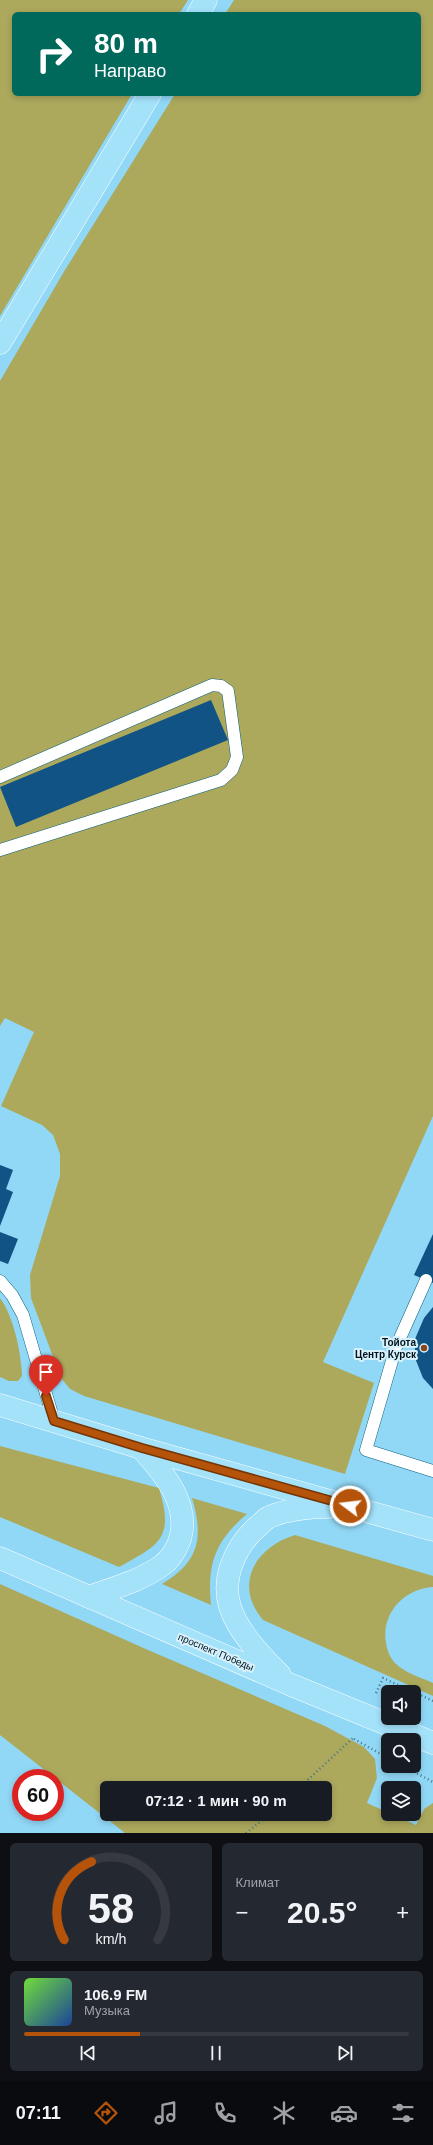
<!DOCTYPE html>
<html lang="ru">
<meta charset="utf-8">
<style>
body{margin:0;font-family:Helvetica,sans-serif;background:#242831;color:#f1f3f6;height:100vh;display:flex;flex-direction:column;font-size:15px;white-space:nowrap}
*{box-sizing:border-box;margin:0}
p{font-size:13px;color:#9ea1a6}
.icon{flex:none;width:22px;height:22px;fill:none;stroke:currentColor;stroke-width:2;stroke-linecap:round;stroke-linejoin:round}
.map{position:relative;height:1833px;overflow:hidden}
.details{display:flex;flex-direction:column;gap:10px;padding:10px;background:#0d0f14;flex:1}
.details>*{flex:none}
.hud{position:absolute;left:12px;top:12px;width:409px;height:84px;border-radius:6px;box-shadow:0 2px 6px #0003;background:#00695c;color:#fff;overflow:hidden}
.buttons{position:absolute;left:381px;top:1685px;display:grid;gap:8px}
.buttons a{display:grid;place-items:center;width:40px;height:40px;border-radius:6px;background:#171b24;box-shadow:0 2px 6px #0003;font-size:20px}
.speed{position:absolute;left:12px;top:1769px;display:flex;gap:8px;font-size:20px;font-weight:700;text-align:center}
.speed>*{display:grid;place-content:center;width:52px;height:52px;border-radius:50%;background:#171b24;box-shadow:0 2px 6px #0003;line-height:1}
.speed .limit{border:6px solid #d22;background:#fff;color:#111}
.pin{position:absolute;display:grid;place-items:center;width:34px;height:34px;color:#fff;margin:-41px -17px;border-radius:50% 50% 50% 0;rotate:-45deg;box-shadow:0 0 4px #0007}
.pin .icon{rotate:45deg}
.me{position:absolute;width:44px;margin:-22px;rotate:285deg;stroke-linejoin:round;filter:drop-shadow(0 0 3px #0008)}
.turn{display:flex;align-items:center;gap:14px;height:84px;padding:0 16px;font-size:18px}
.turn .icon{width:52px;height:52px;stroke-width:2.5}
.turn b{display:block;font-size:28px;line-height:34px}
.big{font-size:30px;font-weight:800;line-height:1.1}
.details .widget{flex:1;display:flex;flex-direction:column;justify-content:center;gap:6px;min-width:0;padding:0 14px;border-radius:6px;background:#242831}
.details .dial{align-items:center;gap:0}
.dial svg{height:104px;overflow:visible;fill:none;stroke:#363941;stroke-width:7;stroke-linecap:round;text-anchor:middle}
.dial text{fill:#f1f3f6;stroke:none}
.song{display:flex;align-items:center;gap:12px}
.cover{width:48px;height:48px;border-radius:6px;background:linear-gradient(135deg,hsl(100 70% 55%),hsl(220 70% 35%))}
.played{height:4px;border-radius:2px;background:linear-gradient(90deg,#b45309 30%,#363941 30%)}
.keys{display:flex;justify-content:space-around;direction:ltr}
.heat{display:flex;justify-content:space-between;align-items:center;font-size:22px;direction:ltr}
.details .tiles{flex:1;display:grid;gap:10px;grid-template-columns:1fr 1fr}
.widget:last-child{grid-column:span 2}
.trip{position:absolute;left:100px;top:1781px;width:232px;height:40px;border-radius:6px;background:#171b24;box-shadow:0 2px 6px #0003;font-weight:800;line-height:40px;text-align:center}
.tabs{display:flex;height:64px;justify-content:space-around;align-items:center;background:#090b0e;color:#9ea1a6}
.tabs .icon{width:28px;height:28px}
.tabs .current{color:#b45309}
.tabs b{font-size:18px;color:#f1f3f6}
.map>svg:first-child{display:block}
.green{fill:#aca95d;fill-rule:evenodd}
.building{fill:#105384}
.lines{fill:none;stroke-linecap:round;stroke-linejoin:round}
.service-casing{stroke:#0c5d78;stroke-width:13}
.primary-casing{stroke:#fff;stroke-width:23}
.path{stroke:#497588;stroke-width:2.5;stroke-dasharray:1 3;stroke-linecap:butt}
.service{stroke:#fff;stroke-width:12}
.primary{stroke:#a4e2fa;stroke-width:22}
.route-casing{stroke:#753606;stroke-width:10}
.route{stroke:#b45309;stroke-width:7}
.poi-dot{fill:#8b451e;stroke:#d8f2fd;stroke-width:1.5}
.labels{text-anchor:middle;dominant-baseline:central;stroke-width:4;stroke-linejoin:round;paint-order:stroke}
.poi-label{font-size:10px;font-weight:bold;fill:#01121a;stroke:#d8f2fd;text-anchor:end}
.street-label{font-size:10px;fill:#01121a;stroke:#d8f2fd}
</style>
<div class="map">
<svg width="433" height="1833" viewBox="0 0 433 1833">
<rect width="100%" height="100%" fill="#91d8f6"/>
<g class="green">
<polygon points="0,0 188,0 179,14 14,14 14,94 132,94 0,316"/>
<polygon points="234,0 433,0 433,1116 323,1362 374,1383 345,1474 84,1396 70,1389 61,1378 31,1298 30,1275 60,1176 60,1154 53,1135 42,1125 1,1106 34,1032 5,1018 0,1026 0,381 65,270 175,94 419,94 419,14 225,14"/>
<path d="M0,1298C14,1317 21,1353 22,1376L18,1381H9L0,1377Z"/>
<path d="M0,1446L159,1488C174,1538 161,1544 119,1567L0,1517Z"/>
<path d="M192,1498L247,1514C215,1541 207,1564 211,1605L162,1584C199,1562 204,1538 192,1498Z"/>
<path d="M295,1535L433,1576V1587C404,1589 381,1613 386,1643C387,1650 390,1658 395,1663C405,1673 420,1677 433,1683V1696L263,1620C233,1585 255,1547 295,1535Z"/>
<path d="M0,1584L148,1650L325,1726L364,1747L375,1759L377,1778L367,1803L416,1825L424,1809L433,1803V1833H125L0,1735ZM107,1788H325V1814H107Z"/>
</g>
<g class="building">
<polygon points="211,700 228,740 16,827 0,787"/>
<polygon points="0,1165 13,1170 6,1189 13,1192 0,1226"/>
<polygon points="0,1232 18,1239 8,1264 0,1261"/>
<polygon points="433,1234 433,1283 414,1275"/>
<polygon points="433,1307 433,1389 423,1378 415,1358 415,1339 424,1318"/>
</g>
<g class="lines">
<g class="service-casing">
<g id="service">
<polyline points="0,777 212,685 221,686 228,691 237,757 232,770 221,780 0,850"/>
<polyline points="426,1280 396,1347 366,1450 433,1471"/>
<polyline points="0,1281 12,1295 23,1315 54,1421"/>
</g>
</g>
<g class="primary-casing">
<g id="primary">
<polyline points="198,14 206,0"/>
<polyline points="0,343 150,94"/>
<polyline points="0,1405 141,1448 433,1530"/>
<polyline points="0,1558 289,1684 433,1743"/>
<path d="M89,1597C113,1588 140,1581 161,1566C170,1560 175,1552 179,1542C192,1506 164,1473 141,1448"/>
<path d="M280,1675C262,1657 238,1632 230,1607C221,1577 236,1546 257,1527C261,1524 265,1519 269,1517C288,1509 309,1507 329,1507"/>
</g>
</g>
<g class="path">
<polyline points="414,1692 433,1701"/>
<polyline points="376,1693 383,1678 413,1692"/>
<polyline points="354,1739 388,1758"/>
<polyline points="403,1766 433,1782"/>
<polyline points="299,1788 354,1737"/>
<polyline points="246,1833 270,1814"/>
</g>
<use href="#service" class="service"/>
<use href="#primary" class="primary"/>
</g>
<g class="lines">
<g class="route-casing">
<polyline id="route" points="46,1396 54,1421 142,1448 350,1506"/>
</g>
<use href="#route" class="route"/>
</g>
<circle class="poi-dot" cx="424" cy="1348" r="4"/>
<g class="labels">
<g class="poi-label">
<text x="416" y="1342">Тойота<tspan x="416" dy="12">Центр Курск</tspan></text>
</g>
<g class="street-label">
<text transform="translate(216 1652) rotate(23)">проспект Победы</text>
</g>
</g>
</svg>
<div class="buttons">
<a><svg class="icon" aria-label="sound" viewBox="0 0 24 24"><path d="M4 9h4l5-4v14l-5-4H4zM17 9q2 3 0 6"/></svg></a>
<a><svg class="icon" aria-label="search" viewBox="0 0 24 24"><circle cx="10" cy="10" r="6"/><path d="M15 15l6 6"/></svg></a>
<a><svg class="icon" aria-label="layers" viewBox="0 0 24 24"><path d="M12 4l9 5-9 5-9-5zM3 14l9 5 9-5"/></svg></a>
</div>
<div class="speed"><div class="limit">60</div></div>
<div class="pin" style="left:46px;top:1396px;background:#d93025"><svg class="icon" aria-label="arrive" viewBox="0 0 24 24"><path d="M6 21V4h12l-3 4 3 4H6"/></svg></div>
<svg class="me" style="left:350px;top:1506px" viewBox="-20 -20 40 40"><circle r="17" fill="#b45309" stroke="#fff" stroke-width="3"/><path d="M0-11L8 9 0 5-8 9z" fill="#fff"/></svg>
<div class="trip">07:12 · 1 мин · 90 m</div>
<div class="hud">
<div class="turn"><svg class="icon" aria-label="right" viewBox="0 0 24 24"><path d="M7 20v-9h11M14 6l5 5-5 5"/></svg><div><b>80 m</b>Направо</div></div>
</div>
</div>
<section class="details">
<div class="tiles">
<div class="widget dial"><svg viewBox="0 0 100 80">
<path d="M14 69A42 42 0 1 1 86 69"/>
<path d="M14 69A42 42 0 0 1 35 9" stroke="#b45309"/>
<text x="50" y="56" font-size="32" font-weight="700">58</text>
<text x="50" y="72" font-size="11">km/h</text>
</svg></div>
<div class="widget"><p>Климат</p>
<div class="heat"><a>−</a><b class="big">20.5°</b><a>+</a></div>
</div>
<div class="widget">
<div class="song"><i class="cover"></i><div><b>106.9 FM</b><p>Музыка</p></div></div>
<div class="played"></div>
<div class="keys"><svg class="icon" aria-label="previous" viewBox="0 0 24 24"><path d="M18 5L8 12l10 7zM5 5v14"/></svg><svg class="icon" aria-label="pause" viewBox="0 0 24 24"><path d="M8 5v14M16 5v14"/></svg><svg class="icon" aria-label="next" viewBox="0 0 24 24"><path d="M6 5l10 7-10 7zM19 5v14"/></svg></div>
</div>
</div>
</section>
<nav class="tabs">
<b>07:11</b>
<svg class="icon current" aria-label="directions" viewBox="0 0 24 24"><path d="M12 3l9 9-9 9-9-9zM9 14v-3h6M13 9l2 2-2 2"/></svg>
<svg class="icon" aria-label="music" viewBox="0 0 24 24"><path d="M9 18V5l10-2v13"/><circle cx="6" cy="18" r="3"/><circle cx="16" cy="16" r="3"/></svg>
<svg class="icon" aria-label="phone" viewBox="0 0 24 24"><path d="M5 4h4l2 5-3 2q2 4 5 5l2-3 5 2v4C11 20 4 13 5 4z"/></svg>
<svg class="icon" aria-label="climate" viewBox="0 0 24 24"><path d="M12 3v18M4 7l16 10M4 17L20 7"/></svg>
<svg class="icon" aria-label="car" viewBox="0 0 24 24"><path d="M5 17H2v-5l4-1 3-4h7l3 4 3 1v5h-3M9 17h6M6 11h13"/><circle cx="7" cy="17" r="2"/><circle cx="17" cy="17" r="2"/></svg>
<svg class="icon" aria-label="filters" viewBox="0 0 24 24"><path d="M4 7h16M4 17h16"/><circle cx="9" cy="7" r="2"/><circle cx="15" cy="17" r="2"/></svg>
</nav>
